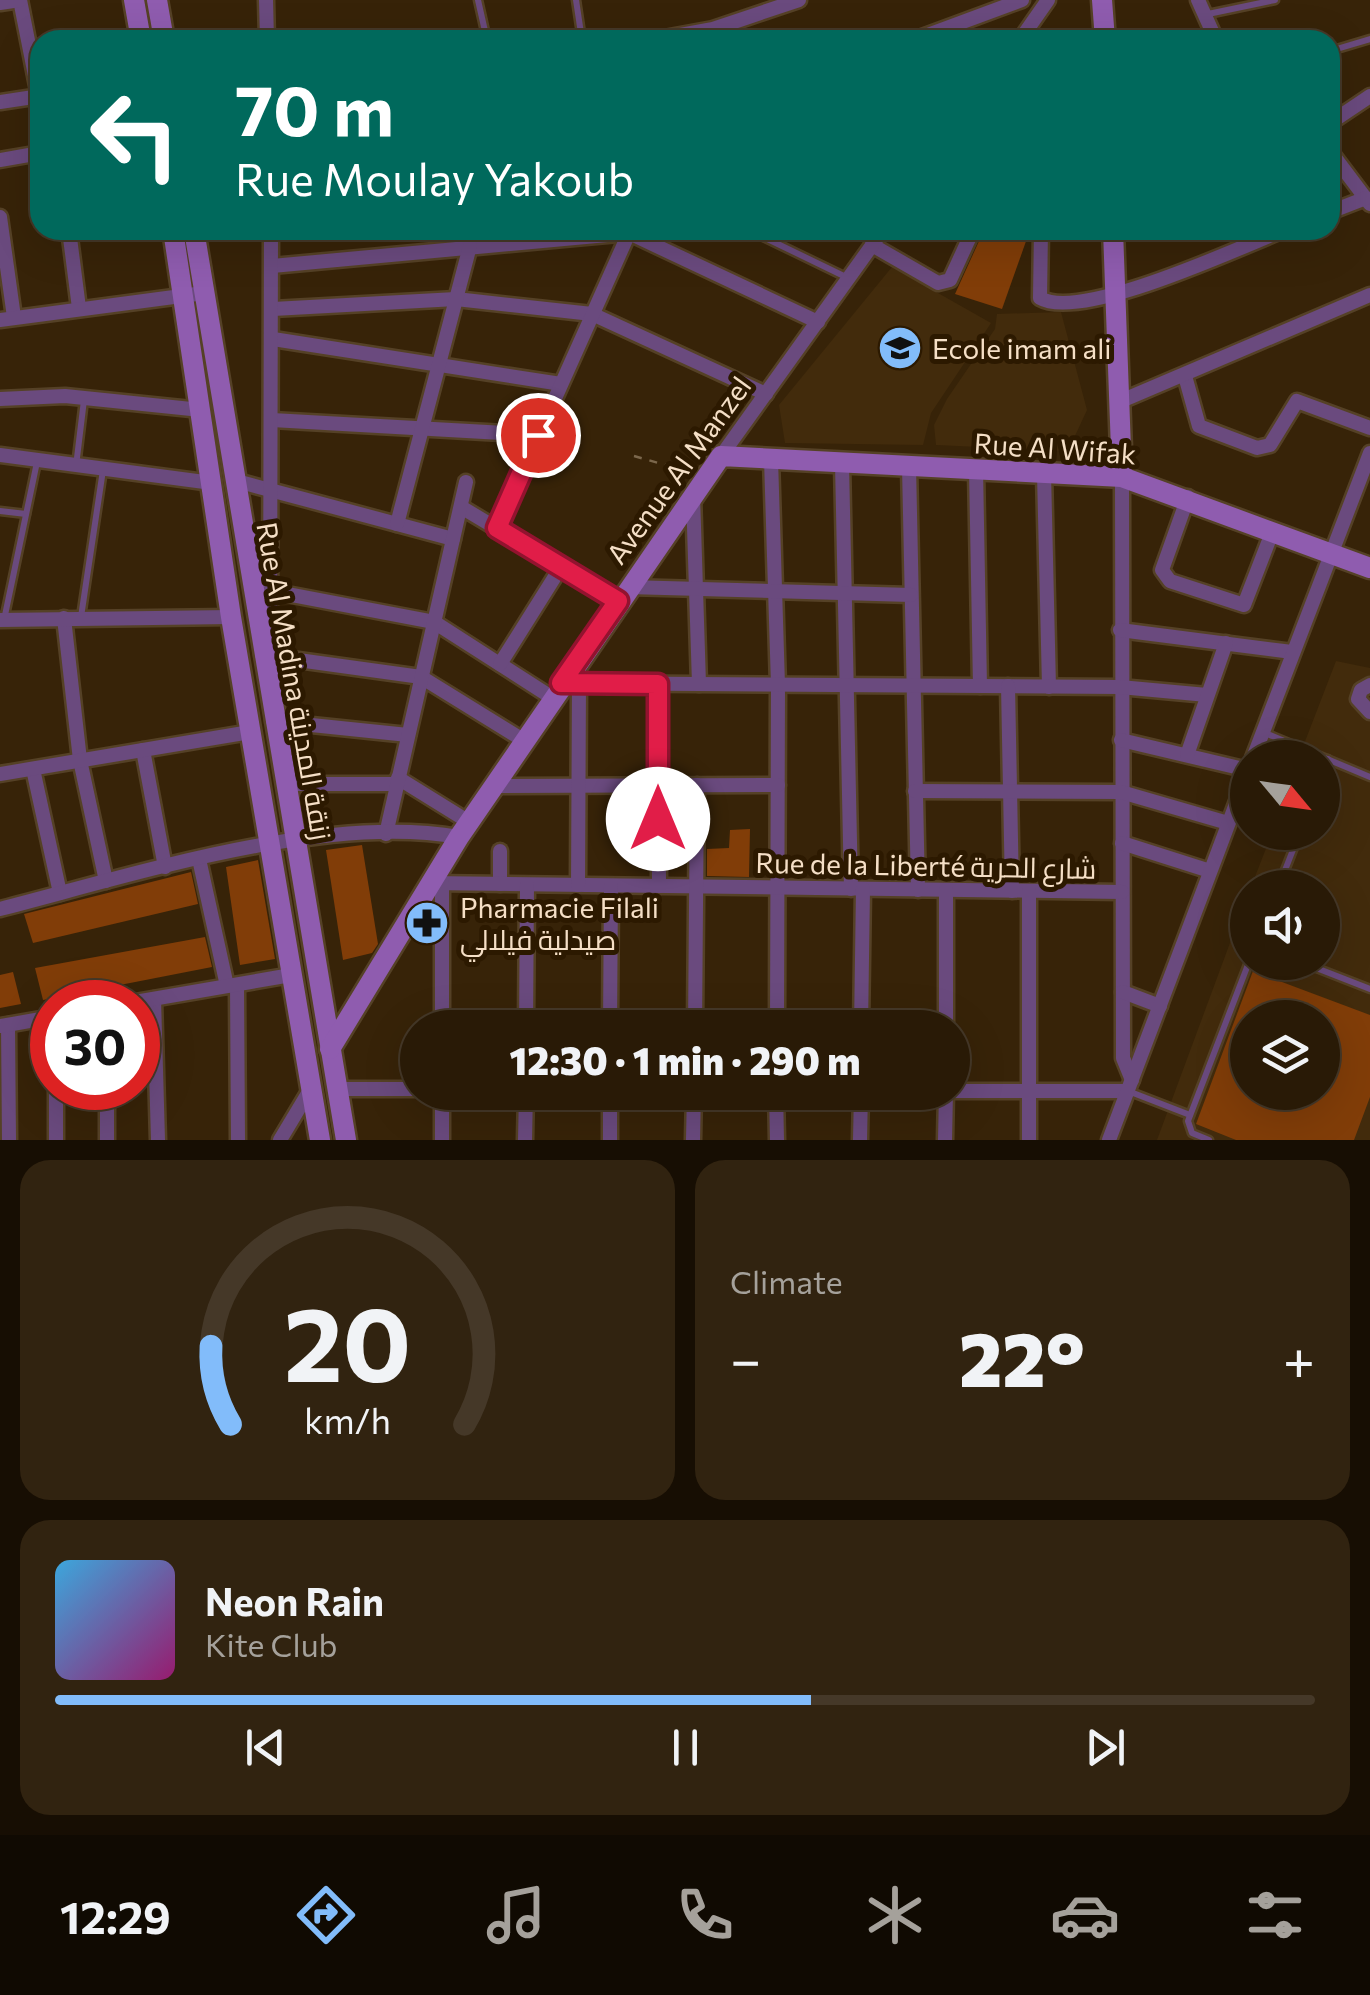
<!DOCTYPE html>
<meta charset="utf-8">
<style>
body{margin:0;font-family:Commissioner,Cairo,sans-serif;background:#312310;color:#f1f3f6;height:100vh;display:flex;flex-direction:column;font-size:38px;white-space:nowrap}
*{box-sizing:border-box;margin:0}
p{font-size:32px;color:#a5a19b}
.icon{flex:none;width:55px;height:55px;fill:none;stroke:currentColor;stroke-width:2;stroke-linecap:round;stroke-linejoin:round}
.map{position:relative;height:1140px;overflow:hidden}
.details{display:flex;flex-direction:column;gap:20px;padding:20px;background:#170e03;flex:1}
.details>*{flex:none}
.top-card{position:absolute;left:30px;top:30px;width:1310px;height:210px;border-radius:30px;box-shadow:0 10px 40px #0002,0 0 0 2px #453828;background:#00695c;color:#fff;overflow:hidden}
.needle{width:65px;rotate:119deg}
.tools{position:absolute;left:1230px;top:740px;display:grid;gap:20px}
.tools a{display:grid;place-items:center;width:110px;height:110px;border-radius:50%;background:#291a06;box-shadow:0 10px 40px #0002,0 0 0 2px #453828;font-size:50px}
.speed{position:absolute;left:30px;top:980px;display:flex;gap:20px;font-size:50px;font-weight:700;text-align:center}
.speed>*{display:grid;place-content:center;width:130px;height:130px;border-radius:50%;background:#291a06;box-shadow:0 10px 40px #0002,0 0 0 2px #453828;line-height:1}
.speed .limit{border:15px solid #d22;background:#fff;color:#111}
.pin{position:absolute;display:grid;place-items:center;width:85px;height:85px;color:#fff;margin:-42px;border:5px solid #fff;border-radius:50%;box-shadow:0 2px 10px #0007}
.me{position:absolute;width:110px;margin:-55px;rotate:0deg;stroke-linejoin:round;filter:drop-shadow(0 0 8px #0008)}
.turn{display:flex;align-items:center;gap:35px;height:210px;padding:0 40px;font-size:45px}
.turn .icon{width:130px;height:130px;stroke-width:2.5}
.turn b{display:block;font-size:70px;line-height:85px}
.big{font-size:75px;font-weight:800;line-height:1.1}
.details .card{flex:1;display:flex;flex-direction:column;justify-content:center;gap:15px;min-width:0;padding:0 35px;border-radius:30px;background:#312310}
.details .dial{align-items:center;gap:0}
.dial svg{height:260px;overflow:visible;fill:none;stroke:#453828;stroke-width:7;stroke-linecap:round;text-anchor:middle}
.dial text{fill:#f1f3f6;stroke:none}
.song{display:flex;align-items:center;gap:30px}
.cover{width:120px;height:120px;border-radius:15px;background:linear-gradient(135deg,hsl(200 70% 55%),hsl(320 70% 35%))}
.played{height:10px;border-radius:5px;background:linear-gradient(90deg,#82bcfa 60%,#453828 60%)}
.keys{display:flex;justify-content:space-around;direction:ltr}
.heat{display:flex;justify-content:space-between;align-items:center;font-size:55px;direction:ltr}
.details .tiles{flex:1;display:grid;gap:20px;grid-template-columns:1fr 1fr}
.card:last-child{grid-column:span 2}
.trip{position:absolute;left:400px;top:1010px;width:570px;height:100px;border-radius:50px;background:#291a06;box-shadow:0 10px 40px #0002,0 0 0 2px #453828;font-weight:800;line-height:100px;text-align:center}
.tab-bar{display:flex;height:160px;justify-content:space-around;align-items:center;background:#100a02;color:#a5a19b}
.tab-bar .icon{width:70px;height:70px}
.tab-bar .selected{color:#82bcfa}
.tab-bar b{font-size:45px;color:#f1f3f6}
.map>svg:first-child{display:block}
.built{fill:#422b0c;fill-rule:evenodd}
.building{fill:#813d08;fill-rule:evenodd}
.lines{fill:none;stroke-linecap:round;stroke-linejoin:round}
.lane-casing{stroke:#554126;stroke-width:11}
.street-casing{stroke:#554126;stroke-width:19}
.secondary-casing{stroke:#554126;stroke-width:25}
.path{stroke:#7b674c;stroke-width:2.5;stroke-dasharray:8 8;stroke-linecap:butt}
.lane{stroke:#6a4a7e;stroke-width:6}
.street{stroke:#6a4a7e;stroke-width:14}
.secondary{stroke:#8f5caf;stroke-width:20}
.route-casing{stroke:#92132f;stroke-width:25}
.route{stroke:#e11d48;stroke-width:18}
.labels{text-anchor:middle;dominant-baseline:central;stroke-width:10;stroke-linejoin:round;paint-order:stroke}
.poi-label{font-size:28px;fill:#f5dfc6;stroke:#2c1900;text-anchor:start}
.street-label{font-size:28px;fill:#f5dfc6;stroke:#2c1900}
</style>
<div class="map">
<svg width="1370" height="1140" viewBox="0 0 1370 1140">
<rect width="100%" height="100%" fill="#372308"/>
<g class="built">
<polygon points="892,267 991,323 931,413 923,445 785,443 779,405"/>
<polygon points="1061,312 1087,410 1068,451 936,445 934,425 947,399 995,329 997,314"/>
<path d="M1336,661L1370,668V1140H1157L1247,897L1248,962H1322V888L1251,887L1272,833L1322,832V758L1299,757ZM1248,1018H1322V1092H1248Z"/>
</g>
<g class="building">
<polygon points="984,230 1030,230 1002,309 955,294"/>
<polygon points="750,829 749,877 707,876 707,849 729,848 730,830"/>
<polygon points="362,845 378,944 372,953 343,960 326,850"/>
<polygon points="258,860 275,959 240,965 226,867"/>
<polygon points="191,872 198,904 33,943 24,914"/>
<polygon points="205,937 212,967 43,1000 35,968"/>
<path d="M1253,971L1370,1015V1097L1354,1140H1236L1196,1124ZM1248,1018H1322V1092H1248Z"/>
<polygon points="13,972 21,1004 0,1008 0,975"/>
</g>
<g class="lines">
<g class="lane-casing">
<g id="lane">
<polyline points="478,0 487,40"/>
<polyline points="576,0 582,40"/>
<polyline points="1208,14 1275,0"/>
<polyline points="1330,51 1370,39"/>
<polyline points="749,230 848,278"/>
<polyline points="76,466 84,400"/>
<polyline points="0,511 26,514"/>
<polyline points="81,617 103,470"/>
<polyline points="4,620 37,462"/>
<polyline points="1265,733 1370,777"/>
<polyline points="1322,773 1328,759"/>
<polyline points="1278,888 1300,832"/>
<polyline points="1301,962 1370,989"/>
<polyline points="1128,1091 1190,1115"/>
<polyline points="1209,1140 1192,1133 1188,1121 1249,962"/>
</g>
</g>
<g class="street-casing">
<g id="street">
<polyline points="20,0 39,96"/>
<polyline points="266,0 267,40"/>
<polyline points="1198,0 1216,40"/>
<polyline points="0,3 20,0"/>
<polyline points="653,40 713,29 799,0"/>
<polyline points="914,40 1022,0"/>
<polyline points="1020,40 1048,0"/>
<polyline points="0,102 40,96"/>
<polyline points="1330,123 1370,96"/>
<polyline points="1330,151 1370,204"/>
<polyline points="0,160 40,153"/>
<polyline points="1330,212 1366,198"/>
<polyline points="0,217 14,317"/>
<polyline points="69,230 79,308"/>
<path d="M1041,230L1040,298C1081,322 1238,248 1284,230"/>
<polyline points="872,245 938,283 950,280 973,230"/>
<polyline points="272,266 629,233 818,322"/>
<polyline points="273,309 456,299 592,314 766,394"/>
<polyline points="0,320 204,293"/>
<polyline points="273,339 561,384"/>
<polyline points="1185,376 1199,426 1257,448 1270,445 1297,401 1370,428"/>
<polyline points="0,399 65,396 201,410"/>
<polyline points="1121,401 1370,295"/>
<polyline points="272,420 539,435"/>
<polyline points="0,455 212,483"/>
<polyline points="721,456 883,230"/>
<polyline points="771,459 778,685 777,1028"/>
<polyline points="842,463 851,889"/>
<polyline points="909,466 918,890"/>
<polyline points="976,469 980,686"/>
<polyline points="1044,473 1049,687"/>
<polyline points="1122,477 1123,1058 1132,1080"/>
<polyline points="233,480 453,539"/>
<polyline points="693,495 699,684"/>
<polyline points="1188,497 1162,570 1170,581 1244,605 1273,530"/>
<polyline points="461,507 618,601"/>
<polyline points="397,524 470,246"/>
<polyline points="497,528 629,233"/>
<polyline points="628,587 911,595"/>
<polyline points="266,590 434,622 551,697"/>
<polyline points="64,618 80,760 106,881"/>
<polyline points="0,620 231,617"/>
<polyline points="1120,630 1292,652"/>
<polyline points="270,644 271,230"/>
<polyline points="262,655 421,677 523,740"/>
<polyline points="500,664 561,567"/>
<polyline points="562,683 1120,687 1207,695"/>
<polyline points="658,684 659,886"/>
<polyline points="1370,685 1361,690 1358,699 1370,712"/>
<polyline points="1008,686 1012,891"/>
<polyline points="273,721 408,735"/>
<polyline points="1121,740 1248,770"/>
<polyline points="143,750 165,867"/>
<polyline points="1187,755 1226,643"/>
<polyline points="1253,758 1370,453"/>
<polyline points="33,769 60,893"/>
<polyline points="0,774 250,732"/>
<polyline points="398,778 469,822"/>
<polyline points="284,784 397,784"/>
<polyline points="493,786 778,785"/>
<polyline points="915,791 1121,792 1228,823"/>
<polyline points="386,834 466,482"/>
<polyline points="1122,843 1210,871"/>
<polyline points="500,851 500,884"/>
<polyline points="199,859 227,986"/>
<polyline points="429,883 1122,892"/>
<polyline points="578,885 579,683"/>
<path d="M0,909C133,875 324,813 459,837"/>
<polyline points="237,985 238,1140"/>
<polyline points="1123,992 1160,1006"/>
<polyline points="154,999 158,1140"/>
<polyline points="135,1002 291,975"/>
<polyline points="8,1025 9,1140"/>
<polyline points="1,1026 52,1017"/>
<polyline points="442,1028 442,883"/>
<polyline points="526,1028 527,885"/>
<polyline points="610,1028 611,886"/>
<polyline points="695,1028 697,785"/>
<polyline points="861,1028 863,889"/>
<polyline points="946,1028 946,890"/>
<polyline points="107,1088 107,1140"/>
<polyline points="337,1089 418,1089"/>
<polyline points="952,1091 1128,1091"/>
<polyline points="776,1092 777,1140"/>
<polyline points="56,1140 56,1088"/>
<polyline points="280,1140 310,1090"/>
<polyline points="442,1140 442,1092"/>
<polyline points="525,1140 526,1092"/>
<polyline points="610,1140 610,1092"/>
<polyline points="693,1140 694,1092"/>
<polyline points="860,1140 861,1092"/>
<polyline points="945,1140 946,1092"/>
<polyline points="1029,1140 1029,891"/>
<polyline points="1109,1140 1248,772"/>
</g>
</g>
<g class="secondary-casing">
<g id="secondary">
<polyline points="134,0 141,40"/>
<polyline points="157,0 164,40"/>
<polyline points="1102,0 1105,40"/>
<polyline points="173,230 231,617 320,1140"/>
<polyline points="194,230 346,1140"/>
<polyline points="1113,230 1122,477"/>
<polyline points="330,1049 459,837 721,456 1122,477 1370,568"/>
</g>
</g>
<polyline class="path" points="634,456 690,472"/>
<use href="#lane" class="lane"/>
<use href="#street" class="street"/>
<use href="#secondary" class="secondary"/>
</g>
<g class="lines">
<g class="route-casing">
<polyline id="route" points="538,435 497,528 618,601 561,683 658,684 658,819"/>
</g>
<use href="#route" class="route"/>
</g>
<defs>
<g id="school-disc" transform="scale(2.25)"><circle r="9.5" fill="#82bcfa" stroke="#2c1900"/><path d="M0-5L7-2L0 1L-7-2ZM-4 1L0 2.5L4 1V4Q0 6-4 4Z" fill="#111"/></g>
<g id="pharmacy-disc" transform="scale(2.25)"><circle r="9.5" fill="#82bcfa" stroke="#2c1900"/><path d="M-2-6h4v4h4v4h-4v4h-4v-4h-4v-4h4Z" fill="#111"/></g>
</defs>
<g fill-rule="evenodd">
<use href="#school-disc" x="900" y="348"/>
<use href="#pharmacy-disc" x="427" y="923"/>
</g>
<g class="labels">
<g class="poi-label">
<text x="932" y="348">Ecole imam ali</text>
<text x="460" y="907">Pharmacie Filali<tspan x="460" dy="32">صيدلية فيلالي</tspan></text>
</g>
<g class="street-label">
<text transform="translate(1055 448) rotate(4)">Rue Al Wifak</text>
<text transform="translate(678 470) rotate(-54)">Avenue Al Manzel</text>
<text transform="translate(295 681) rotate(80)">Rue Al Madina زنقة المدينة</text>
<text transform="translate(926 865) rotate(1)">Rue de la Liberté شارع الحرية</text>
</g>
</g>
</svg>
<div class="tools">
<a><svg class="needle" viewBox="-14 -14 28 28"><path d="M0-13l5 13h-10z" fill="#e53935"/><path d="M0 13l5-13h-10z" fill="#a5a19b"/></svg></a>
<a><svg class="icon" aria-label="sound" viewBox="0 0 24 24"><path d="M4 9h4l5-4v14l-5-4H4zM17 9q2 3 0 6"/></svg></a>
<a><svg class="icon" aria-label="layers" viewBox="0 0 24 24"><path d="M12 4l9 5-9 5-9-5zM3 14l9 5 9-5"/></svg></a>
</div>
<div class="speed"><div class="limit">30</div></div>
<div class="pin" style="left:538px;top:435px;background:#d93025"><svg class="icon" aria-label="arrive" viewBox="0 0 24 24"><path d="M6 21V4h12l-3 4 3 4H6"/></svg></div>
<svg class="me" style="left:658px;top:819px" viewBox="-20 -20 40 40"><circle r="19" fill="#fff"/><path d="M0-13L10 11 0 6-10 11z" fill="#e11d48"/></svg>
<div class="trip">12:30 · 1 min · 290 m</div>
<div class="top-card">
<div class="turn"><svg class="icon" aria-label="left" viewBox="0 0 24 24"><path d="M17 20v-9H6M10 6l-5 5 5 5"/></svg><div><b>70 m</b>Rue Moulay Yakoub</div></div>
</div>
</div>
<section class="details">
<div class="tiles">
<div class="card dial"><svg viewBox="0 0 100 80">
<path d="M14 69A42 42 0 1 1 86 69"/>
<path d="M14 69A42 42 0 0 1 8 45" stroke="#82bcfa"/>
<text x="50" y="56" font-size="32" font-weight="700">20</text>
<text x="50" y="72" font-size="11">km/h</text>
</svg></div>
<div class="card"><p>Climate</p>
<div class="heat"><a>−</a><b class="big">22°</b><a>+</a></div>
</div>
<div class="card">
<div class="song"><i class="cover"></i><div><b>Neon Rain</b><p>Kite Club</p></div></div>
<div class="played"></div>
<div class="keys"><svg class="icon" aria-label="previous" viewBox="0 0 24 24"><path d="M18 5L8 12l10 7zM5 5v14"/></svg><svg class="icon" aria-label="pause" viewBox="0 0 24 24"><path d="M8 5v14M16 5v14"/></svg><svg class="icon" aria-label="next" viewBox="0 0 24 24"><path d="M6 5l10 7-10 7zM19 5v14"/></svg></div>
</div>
</div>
</section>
<nav class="tab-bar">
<b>12:29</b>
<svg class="icon selected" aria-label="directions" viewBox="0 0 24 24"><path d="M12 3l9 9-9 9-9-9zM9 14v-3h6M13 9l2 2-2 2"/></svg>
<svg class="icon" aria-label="music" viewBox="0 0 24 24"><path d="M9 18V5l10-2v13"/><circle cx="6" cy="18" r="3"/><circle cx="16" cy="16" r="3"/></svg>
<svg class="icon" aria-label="phone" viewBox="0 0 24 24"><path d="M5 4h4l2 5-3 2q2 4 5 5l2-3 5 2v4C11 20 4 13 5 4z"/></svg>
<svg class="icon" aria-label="climate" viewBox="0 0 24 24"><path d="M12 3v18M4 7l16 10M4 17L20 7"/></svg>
<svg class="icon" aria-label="car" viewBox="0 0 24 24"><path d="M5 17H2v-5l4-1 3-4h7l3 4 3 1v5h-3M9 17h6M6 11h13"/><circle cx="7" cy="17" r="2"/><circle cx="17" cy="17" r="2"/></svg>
<svg class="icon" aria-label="filters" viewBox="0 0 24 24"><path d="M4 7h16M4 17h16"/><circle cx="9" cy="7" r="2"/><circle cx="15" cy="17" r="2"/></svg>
</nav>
